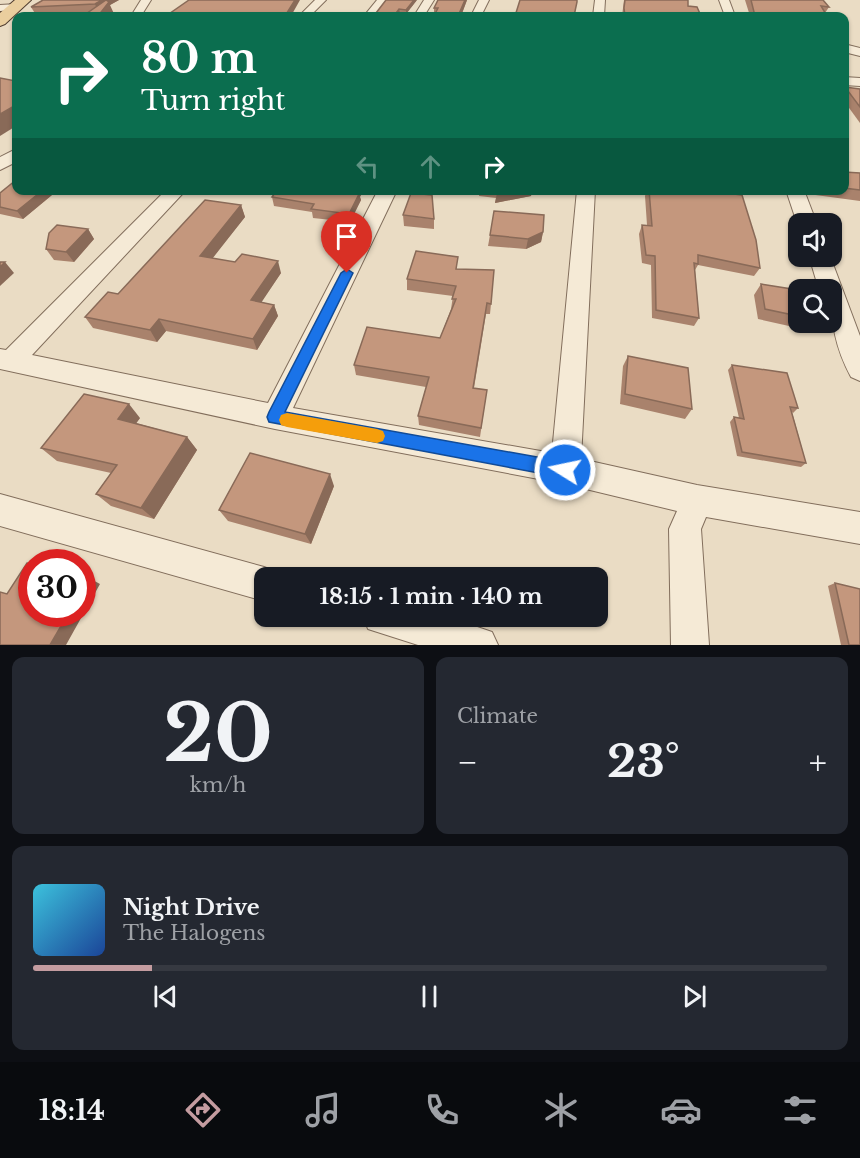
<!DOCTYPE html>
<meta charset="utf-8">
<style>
body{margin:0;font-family:"Libre Baskerville",serif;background:#242831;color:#f1f3f6;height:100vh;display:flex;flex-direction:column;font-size:22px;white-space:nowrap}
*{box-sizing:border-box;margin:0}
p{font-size:20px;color:#9ea1a6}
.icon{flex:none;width:33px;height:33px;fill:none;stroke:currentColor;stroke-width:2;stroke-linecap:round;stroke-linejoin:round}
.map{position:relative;height:645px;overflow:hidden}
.side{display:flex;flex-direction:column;gap:12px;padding:12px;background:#0d0f14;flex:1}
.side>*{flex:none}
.top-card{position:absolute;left:12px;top:12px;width:837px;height:183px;border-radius:12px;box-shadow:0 2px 4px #0004;background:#0b6e4f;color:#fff;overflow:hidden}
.buttons{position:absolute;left:788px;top:213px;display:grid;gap:12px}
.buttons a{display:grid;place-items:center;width:54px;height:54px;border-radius:12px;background:#171b24;box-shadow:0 2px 4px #0004;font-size:30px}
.speed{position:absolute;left:18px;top:549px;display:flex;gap:12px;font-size:30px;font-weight:700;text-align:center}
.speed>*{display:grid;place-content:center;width:78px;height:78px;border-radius:50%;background:#171b24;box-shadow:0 2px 4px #0004;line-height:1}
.speed .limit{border:9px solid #d22;background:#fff;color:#111}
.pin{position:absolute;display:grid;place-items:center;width:51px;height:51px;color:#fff;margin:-62px -26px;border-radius:50% 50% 50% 0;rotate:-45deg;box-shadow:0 0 6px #0007}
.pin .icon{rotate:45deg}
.me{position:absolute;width:66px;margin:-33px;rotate:280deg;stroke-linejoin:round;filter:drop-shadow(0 0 4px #0008)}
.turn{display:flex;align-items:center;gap:21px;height:126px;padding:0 30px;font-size:27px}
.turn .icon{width:78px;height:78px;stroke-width:2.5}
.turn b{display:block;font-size:42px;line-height:51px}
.lanes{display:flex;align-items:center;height:57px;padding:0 30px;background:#0003;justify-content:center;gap:30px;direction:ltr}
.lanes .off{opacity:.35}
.big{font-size:45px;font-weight:800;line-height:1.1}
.side .widget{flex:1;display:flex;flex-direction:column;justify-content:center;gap:9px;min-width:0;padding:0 21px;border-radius:12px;background:#242831}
.side .dial{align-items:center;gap:0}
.dial b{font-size:78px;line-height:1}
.song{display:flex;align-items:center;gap:18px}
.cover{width:72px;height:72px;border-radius:9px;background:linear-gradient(135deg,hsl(190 70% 55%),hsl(220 70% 35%))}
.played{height:6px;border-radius:3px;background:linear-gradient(90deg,#c49ca0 15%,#363941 15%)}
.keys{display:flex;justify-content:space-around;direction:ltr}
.heat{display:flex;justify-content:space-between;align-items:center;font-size:33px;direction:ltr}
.side .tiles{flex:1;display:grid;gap:12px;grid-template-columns:1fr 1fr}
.widget:last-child{grid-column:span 2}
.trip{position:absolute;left:254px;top:567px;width:354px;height:60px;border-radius:12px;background:#171b24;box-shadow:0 2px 4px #0004;font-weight:800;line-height:60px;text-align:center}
.tabs{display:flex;height:96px;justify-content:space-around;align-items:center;background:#090b0e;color:#9ea1a6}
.tabs .icon{width:42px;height:42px}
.tabs .active{color:#c49ca0}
.tabs b{font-size:27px;color:#f1f3f6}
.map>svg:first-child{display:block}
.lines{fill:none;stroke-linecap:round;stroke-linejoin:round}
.minor-casing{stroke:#826e5c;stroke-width:2}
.major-casing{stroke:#503d30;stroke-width:2}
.minor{fill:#f5ead6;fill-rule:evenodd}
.major{fill:#eace9e;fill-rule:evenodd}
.wall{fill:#a9826c}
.shaded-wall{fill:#896a58}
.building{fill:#c4977d;stroke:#896a58;stroke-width:1.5}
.route{fill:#1a73e8;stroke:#114b97;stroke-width:1.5}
.slow{fill:#f59e0b}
</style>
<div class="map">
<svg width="860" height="645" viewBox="0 0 860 645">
<rect width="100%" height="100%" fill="#eadcc4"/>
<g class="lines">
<g class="minor-casing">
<g id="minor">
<polygon points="141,0 151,0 141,16 131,16"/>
<polygon points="315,0 326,0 310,16 299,16"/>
<polygon points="377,0 388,0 375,16 364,16"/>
<polygon points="424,0 434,0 424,16 414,16"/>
<polygon points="479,0 489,0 481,16 471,16"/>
<polygon points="595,0 605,0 604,16 593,16"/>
<polygon points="719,0 729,0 735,16 725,16"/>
<polygon points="0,5 16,4 22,7 16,10 0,11"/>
<polygon points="844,44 860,48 860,56 844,52"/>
<polygon points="844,77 860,78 860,86 844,85"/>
<polygon points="16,149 16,162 0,170 0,157"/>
<polygon points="166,190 186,190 32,355 268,403 378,190 397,190 293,408 552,453 577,190 595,190 581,459 697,485 860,512 860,544 706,517 701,529 709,645 671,645 669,529 677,511 565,484 275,429 0,369 0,349 6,350"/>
<polygon points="786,190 804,190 817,224 798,226"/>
<path d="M809,256H830L860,336V381L851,377C835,347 831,323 831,290H819Z"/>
<polygon points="0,494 264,567 276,572 279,578 264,578 264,601 0,526"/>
<polygon points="363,616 445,616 492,632 498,645 418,645 368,629"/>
</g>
</g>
<g class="major-casing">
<polygon id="major" points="15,0 31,0 5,24 0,26 0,13"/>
</g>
<use href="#minor" class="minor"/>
<use href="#major" class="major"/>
</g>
<g class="wall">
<polygon points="43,0 119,0 110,5 88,13 36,15 31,7"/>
<polygon points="417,0 406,14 400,13 397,16 369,16"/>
<polygon points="438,0 467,0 461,16 434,16 434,8"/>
<polygon points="624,0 688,0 688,6 701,16 622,16"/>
<polygon points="745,0 823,0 829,7 825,13 827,16 750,16"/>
<polygon points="845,87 860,89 860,123 844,101"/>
<polygon points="844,172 860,173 860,201 808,194 806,190 844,190"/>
<polygon points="16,190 58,190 23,219 0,214 0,193"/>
<polygon points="480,190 532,190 531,196 495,203 496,198 479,196"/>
<polygon points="647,190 701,190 760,268 754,276 698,265 695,270 699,318 694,326 652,318 651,265 642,263 639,234 642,225 647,225 645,196"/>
<polygon points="272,197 360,197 361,200 350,222 313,218 312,212 274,206"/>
<polygon points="241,205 245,217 212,258 281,273 261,302 274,305 278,316 257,350 166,331 157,342 93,328 85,317"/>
<polygon points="403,215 434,219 434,229 404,226"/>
<polygon points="88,229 94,239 74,262 54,260 46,249"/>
<polygon points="543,232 541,242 526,249 488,246 490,235"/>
<polygon points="457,269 491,304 490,314 486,314 474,388 487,390 480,437 419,425 418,416 426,387 356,375 354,365 440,338 451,309 453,296 407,290 407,279"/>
<polygon points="761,284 798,290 798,322 814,322 807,330 758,319 754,295"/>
<polygon points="628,356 692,409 685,419 620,404 623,366"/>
<polygon points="732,365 798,408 793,413 792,412 806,463 801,467 737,456 730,422 734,417 739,418 728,370"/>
<polygon points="140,418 136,423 187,437 197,450 154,519 111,506 96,494 111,473 57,461 41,448"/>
<polygon points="334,486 311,544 228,521 219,510"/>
<polygon points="835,583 860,645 841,645 828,586"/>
</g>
<g class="shaded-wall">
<polygon points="102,0 119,0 110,5 115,16 98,16 98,12 95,4"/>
<polygon points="295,0 300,0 291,16 285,16"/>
<polygon points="414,0 417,0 406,14 406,10"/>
<polygon points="465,0 467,0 461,16 458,16"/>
<polygon points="399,9 400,13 397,16 394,16"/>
<polygon points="16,105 16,126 0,136 0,114"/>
<polygon points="43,190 58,190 23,219 17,211"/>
<polygon points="358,190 364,190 360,197 361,200 350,222 349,214"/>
<polygon points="510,190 532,190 531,196 495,203 497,193"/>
<polygon points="241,205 245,217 205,268 200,256"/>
<polygon points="88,229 94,239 74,262 66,252"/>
<polygon points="543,232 541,242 526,249 528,239"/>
<polygon points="278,261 281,273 255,312 251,300"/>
<polygon points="5,262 14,273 0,286 0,267"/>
<polygon points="274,305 278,316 257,350 253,339"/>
<polygon points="159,319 166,331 157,342 150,330"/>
<polygon points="129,404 140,418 130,432 118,419"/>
<polygon points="187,437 197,450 154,519 141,508"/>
<polygon points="330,474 334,486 311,544 305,534"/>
<polygon points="89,578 100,584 66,645 50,645 68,614 82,614 82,589"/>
</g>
<g class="building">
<polygon points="43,0 102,0 95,4 31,7"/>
<polygon points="106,0 109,2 98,16 83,16"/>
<polygon points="189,0 295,0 285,16 166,16"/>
<polygon points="386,0 414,0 406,10 399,9 394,16 369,16 371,14 376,13"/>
<polygon points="438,0 465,0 458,16 435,14 438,8 434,8"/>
<polygon points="520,0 577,0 577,2 574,16 515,16"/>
<polygon points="625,0 688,0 688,6 697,7 701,16 625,16 624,8"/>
<polygon points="751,0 823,0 829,7 821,6 827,16 755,16"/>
<polygon points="0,78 16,81 16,105 0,114"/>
<polygon points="845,87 860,89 860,107"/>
<polygon points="844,172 860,173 860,190 844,188"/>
<polygon points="16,180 16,190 43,190 17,211 0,207 0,193"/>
<polygon points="277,190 358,190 357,192 360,192 349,214 311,209 314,204 272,197"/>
<polygon points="497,190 510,190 497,193"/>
<polygon points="649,190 701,190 742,195 756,240 760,268 698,255 698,264 694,263 699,318 656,310 655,256 646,255 642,225 652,226"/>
<polygon points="411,193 432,195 434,219 403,215"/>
<polygon points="205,200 241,205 200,256 235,262 242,254 278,261 251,300 274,305 253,339 159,319 150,330 85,317 108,292 118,294"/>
<polygon points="494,211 544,215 543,232 528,239 490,235"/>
<polygon points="57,225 88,229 66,252 46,249 49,233"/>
<polygon points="416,251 458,257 456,269 494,270 491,304 487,303 473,388 487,390 481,428 418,416 429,377 354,365 367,327 440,338 456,299 452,299 456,286 407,279"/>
<polygon points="0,262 5,262 0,267"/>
<polygon points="761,284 798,290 798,316 765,309"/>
<polygon points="628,356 688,368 692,409 625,394"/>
<polygon points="732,365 787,373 798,408 790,407 806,463 742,452 734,417 744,419"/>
<polygon points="84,394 129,404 118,419 187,437 141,508 96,494 117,465 41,448"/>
<polygon points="250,453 330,474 305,534 219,510"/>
<polygon points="27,563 32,564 32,614 68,614 50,645 0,645 0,592 7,594"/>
<polygon points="82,576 89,578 82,589"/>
<polygon points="835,583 860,589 860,645 849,645"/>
</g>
<polygon class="route" points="347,269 353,273 285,412 565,462 571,465 573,470 571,476 565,478 269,422 267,417 269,412 341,273"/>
<polygon class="slow" points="287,413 377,429 383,431 385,436 383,441 377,443 287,427 281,425 279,420 281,415"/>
</svg>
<div class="buttons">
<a><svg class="icon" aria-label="sound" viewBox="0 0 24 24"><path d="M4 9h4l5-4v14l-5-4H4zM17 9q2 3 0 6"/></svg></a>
<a><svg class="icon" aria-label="search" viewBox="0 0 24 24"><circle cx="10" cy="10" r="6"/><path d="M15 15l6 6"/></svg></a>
</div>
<div class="speed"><div class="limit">30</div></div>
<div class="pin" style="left:347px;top:273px;background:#d93025"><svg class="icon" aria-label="arrive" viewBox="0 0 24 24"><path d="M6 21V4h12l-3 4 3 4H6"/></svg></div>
<svg class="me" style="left:565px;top:470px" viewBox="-20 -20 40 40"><circle r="17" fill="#1a73e8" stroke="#fff" stroke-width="3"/><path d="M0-11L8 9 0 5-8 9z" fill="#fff"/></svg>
<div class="trip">18:15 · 1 min · 140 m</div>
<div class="top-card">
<div class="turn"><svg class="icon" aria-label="right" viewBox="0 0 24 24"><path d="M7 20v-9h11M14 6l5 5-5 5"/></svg><div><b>80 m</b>Turn right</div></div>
<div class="lanes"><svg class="icon off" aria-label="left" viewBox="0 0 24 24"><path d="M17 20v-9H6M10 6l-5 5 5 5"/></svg><svg class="icon off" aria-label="ahead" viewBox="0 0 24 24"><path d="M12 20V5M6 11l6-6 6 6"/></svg><svg class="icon" aria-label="right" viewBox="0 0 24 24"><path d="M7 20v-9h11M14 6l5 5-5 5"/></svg></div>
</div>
</div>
<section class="side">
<div class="tiles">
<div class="widget dial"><b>20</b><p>km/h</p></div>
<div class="widget"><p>Climate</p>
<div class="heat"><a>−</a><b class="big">23°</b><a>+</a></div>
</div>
<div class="widget">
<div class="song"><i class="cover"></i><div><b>Night Drive</b><p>The Halogens</p></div></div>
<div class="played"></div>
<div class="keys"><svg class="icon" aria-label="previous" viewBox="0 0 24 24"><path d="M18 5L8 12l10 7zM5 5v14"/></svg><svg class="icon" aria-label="pause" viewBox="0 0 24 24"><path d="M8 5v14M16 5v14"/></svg><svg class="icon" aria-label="next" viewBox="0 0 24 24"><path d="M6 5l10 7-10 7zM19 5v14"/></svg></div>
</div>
</div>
</section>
<nav class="tabs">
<b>18:14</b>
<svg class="icon active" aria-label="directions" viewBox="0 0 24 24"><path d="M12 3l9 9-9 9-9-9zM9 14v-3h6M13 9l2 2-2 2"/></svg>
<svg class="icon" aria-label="music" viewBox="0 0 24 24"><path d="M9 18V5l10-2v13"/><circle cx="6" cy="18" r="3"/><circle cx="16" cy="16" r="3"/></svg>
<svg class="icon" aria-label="phone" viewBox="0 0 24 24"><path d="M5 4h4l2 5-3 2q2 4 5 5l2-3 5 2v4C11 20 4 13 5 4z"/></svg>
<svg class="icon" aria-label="climate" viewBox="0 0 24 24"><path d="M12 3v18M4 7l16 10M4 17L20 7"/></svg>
<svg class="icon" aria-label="car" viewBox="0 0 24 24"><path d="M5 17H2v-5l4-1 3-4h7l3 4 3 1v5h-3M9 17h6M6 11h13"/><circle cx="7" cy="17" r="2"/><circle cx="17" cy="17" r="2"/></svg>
<svg class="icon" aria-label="filters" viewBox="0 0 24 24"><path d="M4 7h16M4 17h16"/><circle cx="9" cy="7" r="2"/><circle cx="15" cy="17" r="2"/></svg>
</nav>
